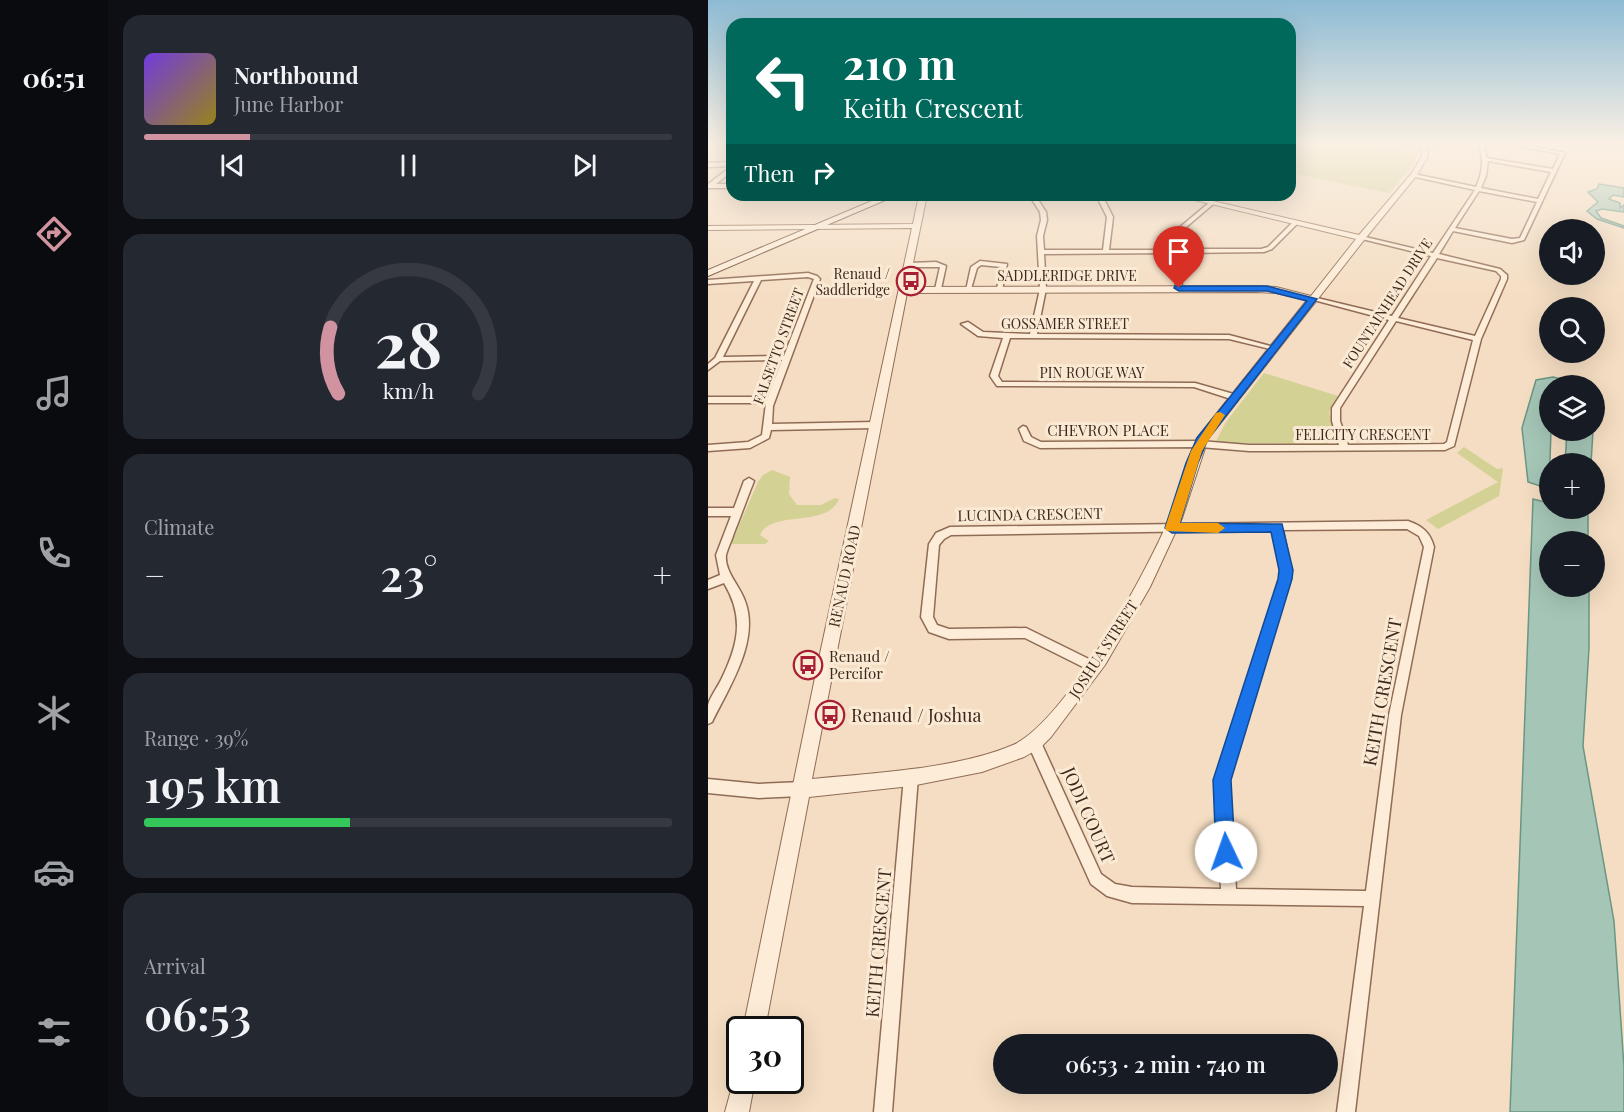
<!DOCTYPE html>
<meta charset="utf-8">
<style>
body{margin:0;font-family:"Playfair Display",serif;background:#242831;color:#f1f3f6;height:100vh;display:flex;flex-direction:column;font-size:22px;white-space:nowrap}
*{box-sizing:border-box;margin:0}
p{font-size:20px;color:#9ea1a6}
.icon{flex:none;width:33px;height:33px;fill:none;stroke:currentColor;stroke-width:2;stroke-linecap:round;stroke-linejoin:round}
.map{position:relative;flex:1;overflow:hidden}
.side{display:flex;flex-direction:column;gap:15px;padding:15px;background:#0d0f14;width:600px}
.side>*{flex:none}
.guide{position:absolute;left:18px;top:18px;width:570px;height:183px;border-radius:18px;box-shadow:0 6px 24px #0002;background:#00695c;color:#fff;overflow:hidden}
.tools{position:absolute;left:831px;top:219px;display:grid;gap:12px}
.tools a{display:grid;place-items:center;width:66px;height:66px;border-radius:50%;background:#171b24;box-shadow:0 6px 24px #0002;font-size:30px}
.speed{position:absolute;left:18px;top:1016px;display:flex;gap:12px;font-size:30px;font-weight:700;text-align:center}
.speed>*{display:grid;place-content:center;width:78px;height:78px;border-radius:50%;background:#171b24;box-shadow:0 6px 24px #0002;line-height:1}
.speed .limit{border:3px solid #111;border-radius:9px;background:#fff;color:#111}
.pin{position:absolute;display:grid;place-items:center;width:51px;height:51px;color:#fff;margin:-62px -26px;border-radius:50% 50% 50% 0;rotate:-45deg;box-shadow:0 0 6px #0007}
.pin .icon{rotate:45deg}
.me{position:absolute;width:66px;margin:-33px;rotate:357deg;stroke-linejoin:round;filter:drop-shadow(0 0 4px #0008)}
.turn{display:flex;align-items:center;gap:21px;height:126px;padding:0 18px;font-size:27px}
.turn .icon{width:78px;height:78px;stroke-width:2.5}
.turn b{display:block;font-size:42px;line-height:51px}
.then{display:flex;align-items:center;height:57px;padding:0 18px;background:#0003;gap:12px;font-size:22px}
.big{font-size:45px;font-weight:600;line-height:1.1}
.side .tile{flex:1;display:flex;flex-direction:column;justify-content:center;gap:9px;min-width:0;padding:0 21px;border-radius:18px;background:#242831}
.side .dial{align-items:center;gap:0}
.dial svg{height:156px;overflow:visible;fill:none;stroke:#363941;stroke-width:7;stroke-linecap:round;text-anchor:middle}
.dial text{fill:#f1f3f6;stroke:none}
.song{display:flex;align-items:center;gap:18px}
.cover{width:72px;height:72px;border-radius:9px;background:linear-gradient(135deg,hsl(260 70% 55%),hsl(50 70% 35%))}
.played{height:6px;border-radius:3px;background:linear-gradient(90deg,#d0939f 20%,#363941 20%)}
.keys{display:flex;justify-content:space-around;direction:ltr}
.heat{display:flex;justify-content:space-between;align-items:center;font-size:33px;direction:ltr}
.charge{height:9px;border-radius:4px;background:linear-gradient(90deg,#34c759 39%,#363941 0)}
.trip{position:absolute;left:285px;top:1034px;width:345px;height:60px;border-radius:30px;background:#171b24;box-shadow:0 6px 24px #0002;font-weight:600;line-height:60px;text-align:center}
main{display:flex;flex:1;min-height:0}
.tab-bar{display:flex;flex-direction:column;width:108px;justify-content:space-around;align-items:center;background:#090b0e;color:#9ea1a6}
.tab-bar .icon{width:42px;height:42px}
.tab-bar .selected{color:#d0939f}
.tab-bar b{font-size:27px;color:#f1f3f6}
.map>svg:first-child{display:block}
.green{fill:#d3d194}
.water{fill:#a5c6b7;stroke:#6a9684;stroke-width:1.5}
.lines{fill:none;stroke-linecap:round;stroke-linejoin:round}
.minor-casing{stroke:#906c56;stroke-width:3}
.tertiary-casing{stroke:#906c56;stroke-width:2}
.secondary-casing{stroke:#724d39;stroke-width:2}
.minor{fill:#fdecd7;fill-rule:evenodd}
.tertiary{fill:#fdecd7;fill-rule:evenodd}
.secondary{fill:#fdecd7;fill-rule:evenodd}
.route{fill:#1a73e8;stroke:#114b97;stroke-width:1.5}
.slow{fill:#f59e0b}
.labels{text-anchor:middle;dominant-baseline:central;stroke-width:6;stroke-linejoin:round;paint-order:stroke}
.far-poi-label{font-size:14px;fill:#3e281c;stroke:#fae9d3;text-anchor:end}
.far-street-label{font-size:14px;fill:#3e281c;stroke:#fae9d3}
.street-label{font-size:15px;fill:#3e281c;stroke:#fae9d3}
.poi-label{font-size:15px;fill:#3e281c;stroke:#fae9d3;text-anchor:start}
.near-street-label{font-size:18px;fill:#3e281c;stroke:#fae9d3}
.near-poi-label{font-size:18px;fill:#3e281c;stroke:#fae9d3;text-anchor:start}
</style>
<main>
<nav class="tab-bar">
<b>06:51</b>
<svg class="icon selected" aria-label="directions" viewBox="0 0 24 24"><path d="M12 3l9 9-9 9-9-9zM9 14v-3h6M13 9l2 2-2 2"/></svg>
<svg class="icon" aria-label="music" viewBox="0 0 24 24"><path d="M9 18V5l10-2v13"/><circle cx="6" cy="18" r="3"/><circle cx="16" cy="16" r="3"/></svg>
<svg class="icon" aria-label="phone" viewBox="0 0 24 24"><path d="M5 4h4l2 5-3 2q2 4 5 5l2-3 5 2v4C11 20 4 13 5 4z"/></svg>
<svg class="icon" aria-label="climate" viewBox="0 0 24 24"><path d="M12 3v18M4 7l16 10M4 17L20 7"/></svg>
<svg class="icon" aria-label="car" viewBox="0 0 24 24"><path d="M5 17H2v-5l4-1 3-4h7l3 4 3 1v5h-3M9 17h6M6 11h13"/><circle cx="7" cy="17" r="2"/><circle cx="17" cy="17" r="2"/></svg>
<svg class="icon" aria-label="filters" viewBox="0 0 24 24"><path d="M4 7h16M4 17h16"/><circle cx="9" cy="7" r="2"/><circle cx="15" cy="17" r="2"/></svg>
</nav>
<section class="side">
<div class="tile">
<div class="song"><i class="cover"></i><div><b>Northbound</b><p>June Harbor</p></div></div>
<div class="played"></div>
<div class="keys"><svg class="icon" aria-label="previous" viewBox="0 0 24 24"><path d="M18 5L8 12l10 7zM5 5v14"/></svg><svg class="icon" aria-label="pause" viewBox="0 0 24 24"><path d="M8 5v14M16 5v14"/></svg><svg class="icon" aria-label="next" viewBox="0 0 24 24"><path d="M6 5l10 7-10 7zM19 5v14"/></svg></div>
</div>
<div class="tile dial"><svg viewBox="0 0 100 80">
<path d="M14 69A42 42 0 1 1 86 69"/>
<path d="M14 69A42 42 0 0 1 10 35" stroke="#d0939f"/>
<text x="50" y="56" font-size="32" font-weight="700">28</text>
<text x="50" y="72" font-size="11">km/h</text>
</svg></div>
<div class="tile"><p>Climate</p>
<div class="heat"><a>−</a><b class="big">23°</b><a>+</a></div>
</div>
<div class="tile"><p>Range · 39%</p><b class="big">195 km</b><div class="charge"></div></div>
<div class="tile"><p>Arrival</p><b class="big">06:53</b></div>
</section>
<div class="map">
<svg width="916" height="1112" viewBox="0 0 916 1112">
<rect width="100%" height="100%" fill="#f4ddc2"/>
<g class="green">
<polygon points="582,143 682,143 683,151 709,154 705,165 681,193 582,173"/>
<path d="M556,373L630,396L621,412C624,424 631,437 620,444L516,443L508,441L518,422Z"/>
<polygon points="756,447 789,469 795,468 791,496 730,529 718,520 790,482 749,453"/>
<path d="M64,470L82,477L81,494L89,505H113L127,498L131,499C119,529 63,509 52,535L61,541L57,544H23L50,482L55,475Z"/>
</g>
<g class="water">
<polygon points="891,184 916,188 916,197 905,195 901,199 912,203 912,208 916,205 916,212 894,209 888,211 893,218 916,226 916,228 889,219 879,211 890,202 880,192 889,189"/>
<polygon points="845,377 879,385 842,386 842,430 843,431 841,489 820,482 814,428 828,380"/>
<polygon points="859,431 885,431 883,463 857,463"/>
<polygon points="825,499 841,503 842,508 880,509 880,541 842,542 842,586 881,587 881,648 875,746 906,921 916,1067 916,1112 802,1112"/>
</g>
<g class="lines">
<g class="minor-casing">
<g id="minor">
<rect x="0" y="143" width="24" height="2"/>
<path d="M770,143H775L779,158L845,169L852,154L796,143H809L857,153L816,240L804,243L745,231L731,254L792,269L799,275V279L773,339L746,446L737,450L541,451L492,447L332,448L316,441L311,429L315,426L318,427L323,437L333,442L492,441L541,445H631L624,421V408L681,320L602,299L605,297L684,316L723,256L650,238L653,236L725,253L767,190L703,176L706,174L768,187C775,172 776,159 770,143ZM780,161L843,172L830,199L773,188L778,176ZM771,191L829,202L812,238L804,239L747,228ZM729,258L788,271L793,276V279L767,336L690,318ZM688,321L765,340L739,442L736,444L640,445L632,421V408Z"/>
<polygon points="24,162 24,166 0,167 0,163"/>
<polygon points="24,166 24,171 8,184 24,184 24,188 0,188 0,184"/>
<polygon points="321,195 327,195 338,212 339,220 335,236 336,250 395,250 399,217 388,195 394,195 405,217 401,250 465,250 465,233 502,202 505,204 504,205 470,234 471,249 553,249 560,247 585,222 589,222 589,224 564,249 556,252 472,253 474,288 471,290 468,288 465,253 336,254 338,289 329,334 521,335 570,348 566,350 521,339 302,338 290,376 294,382 487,383 529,395 529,399 526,400 486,387 289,386 282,376 295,338 270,336 253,324 260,322 275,332 322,334 332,289 329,236 333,220 332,212"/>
<polygon points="272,261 299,264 294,290 289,289 293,267 273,265 269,268 263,289 258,290 263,267"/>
<polygon points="228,262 238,266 233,289 230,291 227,289 232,267 200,267 197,265 200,263"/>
<path d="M100,273L109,276L112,279L65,406L64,424L167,422L171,425L167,428L63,430L61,438L42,448L0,451V445L40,442L54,435L58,403H0V397H60L74,360L12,361L0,370V364L7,358L46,281L0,284V280ZM100,277L106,279L76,356L15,357L53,280Z"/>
<path d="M41,478L46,481C39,498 33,516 26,533C24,540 20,547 18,555C16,571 32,586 37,601C52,641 21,687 4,722L0,724C0,718 0,711 0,705C2,697 9,688 13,680C30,645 37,618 16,583L0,589V580L12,575L8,555L23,516H0V508H26L36,481Z"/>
<path d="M700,521C714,526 722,532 726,547L693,715L647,1112H629L656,906L424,903L399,896L383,884L319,742L321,738L326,736L331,738L393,874L407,884L424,887L513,889L507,780L572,579L573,570L565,530L243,535L236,539L231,545L225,617L229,625L241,629L318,628L389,663L391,667L389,671L385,672L317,638L241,639L221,632L213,617L221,544L228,533L242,527ZM699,529L711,536L716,547L681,715L658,891L528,889L521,780L582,579L583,570L575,530Z"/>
<polygon points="203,770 208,772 210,777 184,1112 166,1112 196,777 198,772"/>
<polygon points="0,779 51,784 94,782 99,784 101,789 99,794 94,796 51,798 0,793"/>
</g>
</g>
<g class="tertiary-casing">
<g id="tertiary">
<path d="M712,143H718L720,156L709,175L656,240L500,439L474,518L442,587L397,665L343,737L332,748L316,757L274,772L203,786L101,797L57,1029H35L110,663L204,228L0,230V226L205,224L211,195H219L200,287L548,286L568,287L603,296L648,239L466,195H479L651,235L704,173L714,156ZM548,292L568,293L599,300L489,438C476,467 470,498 457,528C434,580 356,722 305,745C249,769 165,773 104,779L199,293Z"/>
<polygon points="32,1070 32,1080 47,1080 41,1112 17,1112 28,1072"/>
</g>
</g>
<g class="secondary-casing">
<polygon id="secondary" points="178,195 189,195 0,276 0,270"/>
</g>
<use href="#minor" class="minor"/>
<use href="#tertiary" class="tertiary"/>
<use href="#secondary" class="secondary"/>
</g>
<linearGradient id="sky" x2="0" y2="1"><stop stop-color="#8dbbd4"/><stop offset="0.48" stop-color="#faf0e4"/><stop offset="1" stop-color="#faf0e4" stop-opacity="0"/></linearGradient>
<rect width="916" height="299" fill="url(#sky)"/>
<polygon class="route" points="467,286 559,286 609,299 500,439 490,463 472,523 574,524 585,570 584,579 523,780 527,852 525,859 518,861 511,859 508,852 505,780 570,579 571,570 563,532 464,533 457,528 478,463 489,438 599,301 559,291 471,291 466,288"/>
<polygon class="slow" points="512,412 517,415 494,451 472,523 510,523 517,528 510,533 459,531 457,528 483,451 508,413"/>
<defs>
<g id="bus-ring" transform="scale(1.5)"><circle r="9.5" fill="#fae9d3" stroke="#a81e34" stroke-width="1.5"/><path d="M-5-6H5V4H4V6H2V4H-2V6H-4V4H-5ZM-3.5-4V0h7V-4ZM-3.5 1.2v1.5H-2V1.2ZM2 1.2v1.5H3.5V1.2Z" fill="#a81e34"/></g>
</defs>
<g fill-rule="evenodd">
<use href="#bus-ring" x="203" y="281"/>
<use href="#bus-ring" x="100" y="665"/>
<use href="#bus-ring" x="122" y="715"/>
</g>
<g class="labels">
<g class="far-poi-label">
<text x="182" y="273">Renaud /<tspan x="182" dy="16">Saddleridge</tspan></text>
</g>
<g class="far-street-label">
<text x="359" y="275">SADDLERIDGE DRIVE</text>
<text transform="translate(679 303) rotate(-57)">FOUNTAINHEAD DRIVE</text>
<text x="357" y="323">GOSSAMER STREET</text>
<text transform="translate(70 346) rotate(-70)">FALSETTO STREET</text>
<text x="384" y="372">PIN ROUGE WAY</text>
<text x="655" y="434">FELICITY CRESCENT</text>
</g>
<g class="street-label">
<text x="400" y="430">CHEVRON PLACE</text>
<text transform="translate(322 514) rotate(-1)">LUCINDA CRESCENT</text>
<text transform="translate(136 576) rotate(-78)">RENAUD ROAD</text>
<text transform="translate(395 649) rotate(-57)">JOSHUA STREET</text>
</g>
<g class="poi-label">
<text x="121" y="656">Renaud /<tspan x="121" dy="17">Percifor</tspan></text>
</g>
<g class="near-street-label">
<text transform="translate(674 692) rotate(-80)">KEITH CRESCENT</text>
<text transform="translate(381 815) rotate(66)">JODI COURT</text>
<text transform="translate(170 943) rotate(-85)">KEITH CRESCENT</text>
</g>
<g class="near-poi-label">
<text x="143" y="715">Renaud / Joshua</text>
</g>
</g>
</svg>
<div class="tools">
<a><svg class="icon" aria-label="sound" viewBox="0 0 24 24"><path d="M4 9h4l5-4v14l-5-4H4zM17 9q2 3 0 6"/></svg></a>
<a><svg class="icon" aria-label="search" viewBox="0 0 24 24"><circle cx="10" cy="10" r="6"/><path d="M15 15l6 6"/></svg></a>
<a><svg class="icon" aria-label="layers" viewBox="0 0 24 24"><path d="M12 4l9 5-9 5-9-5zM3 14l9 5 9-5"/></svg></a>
<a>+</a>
<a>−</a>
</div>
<div class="speed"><div class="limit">30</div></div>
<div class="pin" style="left:471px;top:288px;background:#d93025"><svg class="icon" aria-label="arrive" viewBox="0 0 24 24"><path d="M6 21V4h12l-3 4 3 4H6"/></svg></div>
<svg class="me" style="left:518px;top:852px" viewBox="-20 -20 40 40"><circle r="19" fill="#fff"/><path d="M0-13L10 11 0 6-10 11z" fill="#1a73e8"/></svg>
<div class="trip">06:53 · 2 min · 740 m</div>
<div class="guide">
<div class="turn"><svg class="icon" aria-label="left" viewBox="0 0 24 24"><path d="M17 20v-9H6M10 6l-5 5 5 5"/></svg><div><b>210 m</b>Keith Crescent</div></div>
<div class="then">Then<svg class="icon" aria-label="right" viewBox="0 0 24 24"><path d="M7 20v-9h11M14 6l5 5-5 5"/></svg></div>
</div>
</div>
</main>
